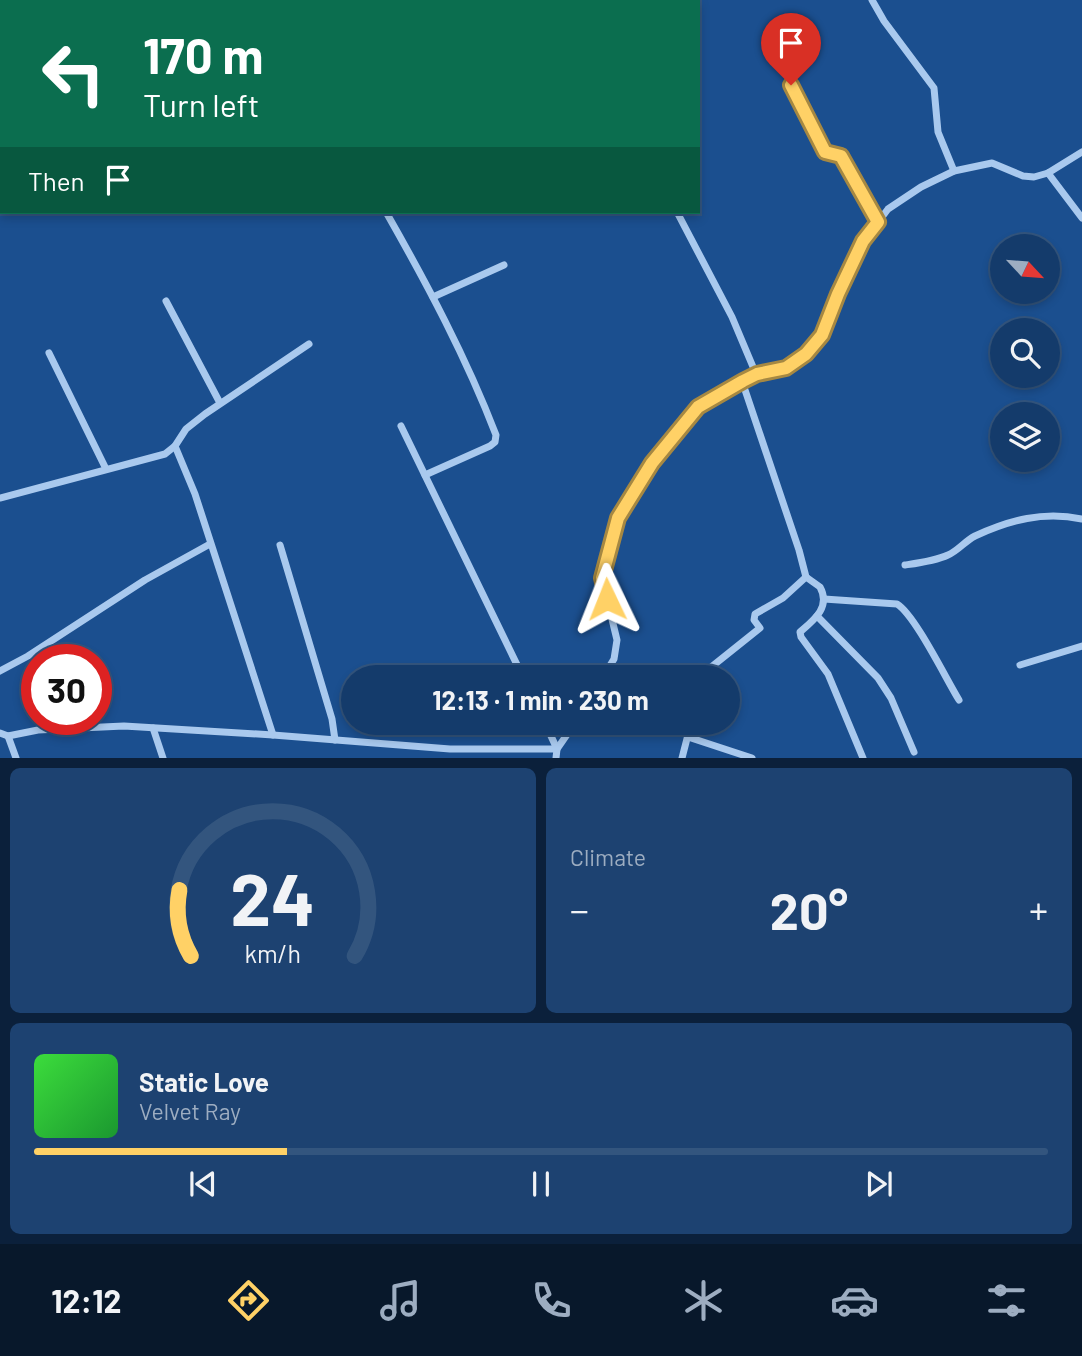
<!DOCTYPE html>
<meta charset="utf-8">
<style>
body{margin:0;font-family:Barlow,sans-serif;background:#1d4271;color:#f1f3f6;height:100vh;display:flex;flex-direction:column;font-size:26px;white-space:nowrap}
*{box-sizing:border-box;margin:0}
p{font-size:23px;color:#9dadc1}
.icon{flex:none;width:38px;height:38px;fill:none;stroke:currentColor;stroke-width:2;stroke-linecap:round;stroke-linejoin:round}
.map{position:relative;height:758px;overflow:hidden}
.sheet{display:flex;flex-direction:column;gap:10px;padding:10px;background:#0b203b;flex:1}
.sheet>*{flex:none}
.guide{position:absolute;left:0px;top:0px;width:700px;height:214px;box-shadow:0 4px 10px #0003,0 0 0 2px #33557e;background:#0b6e4f;color:#fff;overflow:hidden}
.needle{width:46px;rotate:116deg}
.controls{position:absolute;left:990px;top:234px;display:grid;gap:14px}
.controls a{display:grid;place-items:center;width:70px;height:70px;border-radius:50%;background:#143b6b;box-shadow:0 4px 10px #0003,0 0 0 2px #33557e;font-size:35px}
.speed{position:absolute;left:21px;top:644px;display:flex;gap:14px;font-size:35px;font-weight:700;text-align:center}
.speed>*{display:grid;place-content:center;width:91px;height:91px;border-radius:50%;background:#143b6b;box-shadow:0 4px 10px #0003,0 0 0 2px #33557e;line-height:1}
.speed .limit{border:10px solid #d22;background:#fff;color:#111}
.pin{position:absolute;display:grid;place-items:center;width:60px;height:60px;color:#fff;margin:-72px -30px;border-radius:50% 50% 50% 0;rotate:-45deg;box-shadow:0 0 7px #0007}
.pin .icon{rotate:45deg}
.me{position:absolute;width:77px;margin:-38px;rotate:358deg;stroke-linejoin:round;filter:drop-shadow(0 0 5px #0008)}
.turn{display:flex;align-items:center;gap:24px;height:147px;padding:0 28px;font-size:32px}
.turn .icon{width:91px;height:91px;stroke-width:2.5}
.turn b{display:block;font-size:49px;line-height:60px}
.then{display:flex;align-items:center;height:66px;padding:0 28px;background:#0003;gap:14px;font-size:26px}
.big{font-size:52px;font-weight:700;line-height:1.1}
.sheet .card{flex:1;display:flex;flex-direction:column;justify-content:center;gap:10px;min-width:0;padding:0 24px;border-radius:10px;background:#1d4271}
.sheet .dial{align-items:center;gap:0}
.dial svg{height:182px;overflow:visible;fill:none;stroke:#33557e;stroke-width:7;stroke-linecap:round;text-anchor:middle}
.dial text{fill:#f1f3f6;stroke:none}
.song{display:flex;align-items:center;gap:21px}
.cover{width:84px;height:84px;border-radius:10px;background:linear-gradient(135deg,hsl(120 70% 55%),hsl(130 70% 35%))}
.played{height:7px;border-radius:4px;background:linear-gradient(90deg,#ffd166 25%,#33557e 25%)}
.keys{display:flex;justify-content:space-around;direction:ltr}
.heat{display:flex;justify-content:space-between;align-items:center;font-size:38px;direction:ltr}
.sheet .tiles{flex:1;display:grid;gap:10px;grid-template-columns:1fr 1fr}
.card:last-child{grid-column:span 2}
.trip{position:absolute;left:341px;top:665px;width:399px;height:70px;border-radius:35px;background:#143b6b;box-shadow:0 4px 10px #0003,0 0 0 2px #33557e;font-weight:700;line-height:70px;text-align:center}
.menu{display:flex;height:112px;justify-content:space-around;align-items:center;background:#08182b;color:#9dadc1}
.menu .icon{width:49px;height:49px}
.menu .active{color:#ffd166}
.menu b{font-size:32px;color:#f1f3f6}
.map>svg:first-child{display:block}
.lines{fill:none;stroke-linecap:round;stroke-linejoin:round}
.street{stroke:#a9c9ee;stroke-width:7}
.route-casing{stroke:#a68842;stroke-width:18}
.route{stroke:#ffd166;stroke-width:12}
</style>
<div class="map">
<svg width="1082" height="758" viewBox="0 0 1082 758">
<rect width="100%" height="100%" fill="#1b4f8f"/>
<g class="lines">
<g class="street">
<polyline points="172,0 173,2"/>
<polyline points="280,0 281,2"/>
<polyline points="336,0 337,2"/>
<polyline points="872,0 884,21 934,88 938,132 954,171"/>
<polyline points="372,2 376,0"/>
<polyline points="630,2 630,0"/>
<polyline points="791,85 825,152 841,156 879,222"/>
<polyline points="0,164 2,164"/>
<polyline points="1048,173 1082,218"/>
<path d="M386,212C427,284 466,357 496,435L495,442L490,446L425,475"/>
<polyline points="677,212 732,317 756,374"/>
<polyline points="433,297 504,265"/>
<polyline points="166,301 220,403"/>
<polyline points="49,353 106,469"/>
<polyline points="401,426 523,677"/>
<polyline points="175,446 195,494 273,735"/>
<polyline points="0,498 165,454 175,446 186,429 205,414 309,344"/>
<polyline points="280,545 332,719 335,740"/>
<path d="M905,565C919,563 935,561 948,555C958,551 965,541 975,536C1010,520 1043,511 1082,519"/>
<path d="M806,577L820,587C831,607 814,620 800,632L801,637L828,674L863,758"/>
<path d="M824,599L897,604C915,615 946,679 959,700"/>
<polyline points="817,616 878,678 891,698 914,752"/>
<polyline points="1020,665 1082,646"/>
<polyline points="0,671 28,656 145,580 210,544"/>
<polyline points="603,677 614,659 617,640 602,578 618,518 652,463 698,407 742,381 756,374 786,368 806,354 822,335 838,294 864,241 888,209 921,187 954,171 992,163 1023,176 1034,177 1048,173 1082,152"/>
<polyline points="703,677 710,668 760,628 754,620 755,614 783,598 806,577 799,550 742,381"/>
<polyline points="153,728 163,758"/>
<polyline points="0,733 8,736 38,730 124,726 273,735 450,749 557,749 545,723"/>
<polyline points="8,736 16,758"/>
<polyline points="688,737 752,758"/>
<polyline points="556,758 557,749 575,723"/>
<polyline points="682,758 691,723"/>
</g>
</g>
<g class="lines">
<g class="route-casing">
<polyline id="route" points="607,599 602,578 618,518 652,463 698,407 743,381 757,374 786,368 806,354 822,335 838,294 863,241 878,222 841,156 825,152 791,85"/>
</g>
<use href="#route" class="route"/>
</g>
</svg>
<div class="controls">
<a><svg class="needle" viewBox="-14 -14 28 28"><path d="M0-13l5 13h-10z" fill="#e53935"/><path d="M0 13l5-13h-10z" fill="#9dadc1"/></svg></a>
<a><svg class="icon" aria-label="search" viewBox="0 0 24 24"><circle cx="10" cy="10" r="6"/><path d="M15 15l6 6"/></svg></a>
<a><svg class="icon" aria-label="layers" viewBox="0 0 24 24"><path d="M12 4l9 5-9 5-9-5zM3 14l9 5 9-5"/></svg></a>
</div>
<div class="speed"><div class="limit">30</div></div>
<div class="pin" style="left:791px;top:85px;background:#d93025"><svg class="icon" aria-label="arrive" viewBox="0 0 24 24"><path d="M6 21V4h12l-3 4 3 4H6"/></svg></div>
<svg class="me" style="left:607px;top:599px" viewBox="-20 -20 40 40"><path d="M0-17L14 15 0 8-14 15z" fill="#ffd166" stroke="#fff" stroke-width="4"/></svg>
<div class="trip">12:13 · 1 min · 230 m</div>
<div class="guide">
<div class="turn"><svg class="icon" aria-label="left" viewBox="0 0 24 24"><path d="M17 20v-9H6M10 6l-5 5 5 5"/></svg><div><b>170 m</b>Turn left</div></div>
<div class="then">Then<svg class="icon" aria-label="arrive" viewBox="0 0 24 24"><path d="M6 21V4h12l-3 4 3 4H6"/></svg></div>
</div>
</div>
<section class="sheet">
<div class="tiles">
<div class="card dial"><svg viewBox="0 0 100 80">
<path d="M14 69A42 42 0 1 1 86 69"/>
<path d="M14 69A42 42 0 0 1 9 40" stroke="#ffd166"/>
<text x="50" y="56" font-size="32" font-weight="700">24</text>
<text x="50" y="72" font-size="11">km/h</text>
</svg></div>
<div class="card"><p>Climate</p>
<div class="heat"><a>−</a><b class="big">20°</b><a>+</a></div>
</div>
<div class="card">
<div class="song"><i class="cover"></i><div><b>Static Love</b><p>Velvet Ray</p></div></div>
<div class="played"></div>
<div class="keys"><svg class="icon" aria-label="previous" viewBox="0 0 24 24"><path d="M18 5L8 12l10 7zM5 5v14"/></svg><svg class="icon" aria-label="pause" viewBox="0 0 24 24"><path d="M8 5v14M16 5v14"/></svg><svg class="icon" aria-label="next" viewBox="0 0 24 24"><path d="M6 5l10 7-10 7zM19 5v14"/></svg></div>
</div>
</div>
</section>
<nav class="menu">
<b>12:12</b>
<svg class="icon active" aria-label="directions" viewBox="0 0 24 24"><path d="M12 3l9 9-9 9-9-9zM9 14v-3h6M13 9l2 2-2 2"/></svg>
<svg class="icon" aria-label="music" viewBox="0 0 24 24"><path d="M9 18V5l10-2v13"/><circle cx="6" cy="18" r="3"/><circle cx="16" cy="16" r="3"/></svg>
<svg class="icon" aria-label="phone" viewBox="0 0 24 24"><path d="M5 4h4l2 5-3 2q2 4 5 5l2-3 5 2v4C11 20 4 13 5 4z"/></svg>
<svg class="icon" aria-label="climate" viewBox="0 0 24 24"><path d="M12 3v18M4 7l16 10M4 17L20 7"/></svg>
<svg class="icon" aria-label="car" viewBox="0 0 24 24"><path d="M5 17H2v-5l4-1 3-4h7l3 4 3 1v5h-3M9 17h6M6 11h13"/><circle cx="7" cy="17" r="2"/><circle cx="17" cy="17" r="2"/></svg>
<svg class="icon" aria-label="filters" viewBox="0 0 24 24"><path d="M4 7h16M4 17h16"/><circle cx="9" cy="7" r="2"/><circle cx="15" cy="17" r="2"/></svg>
</nav>
